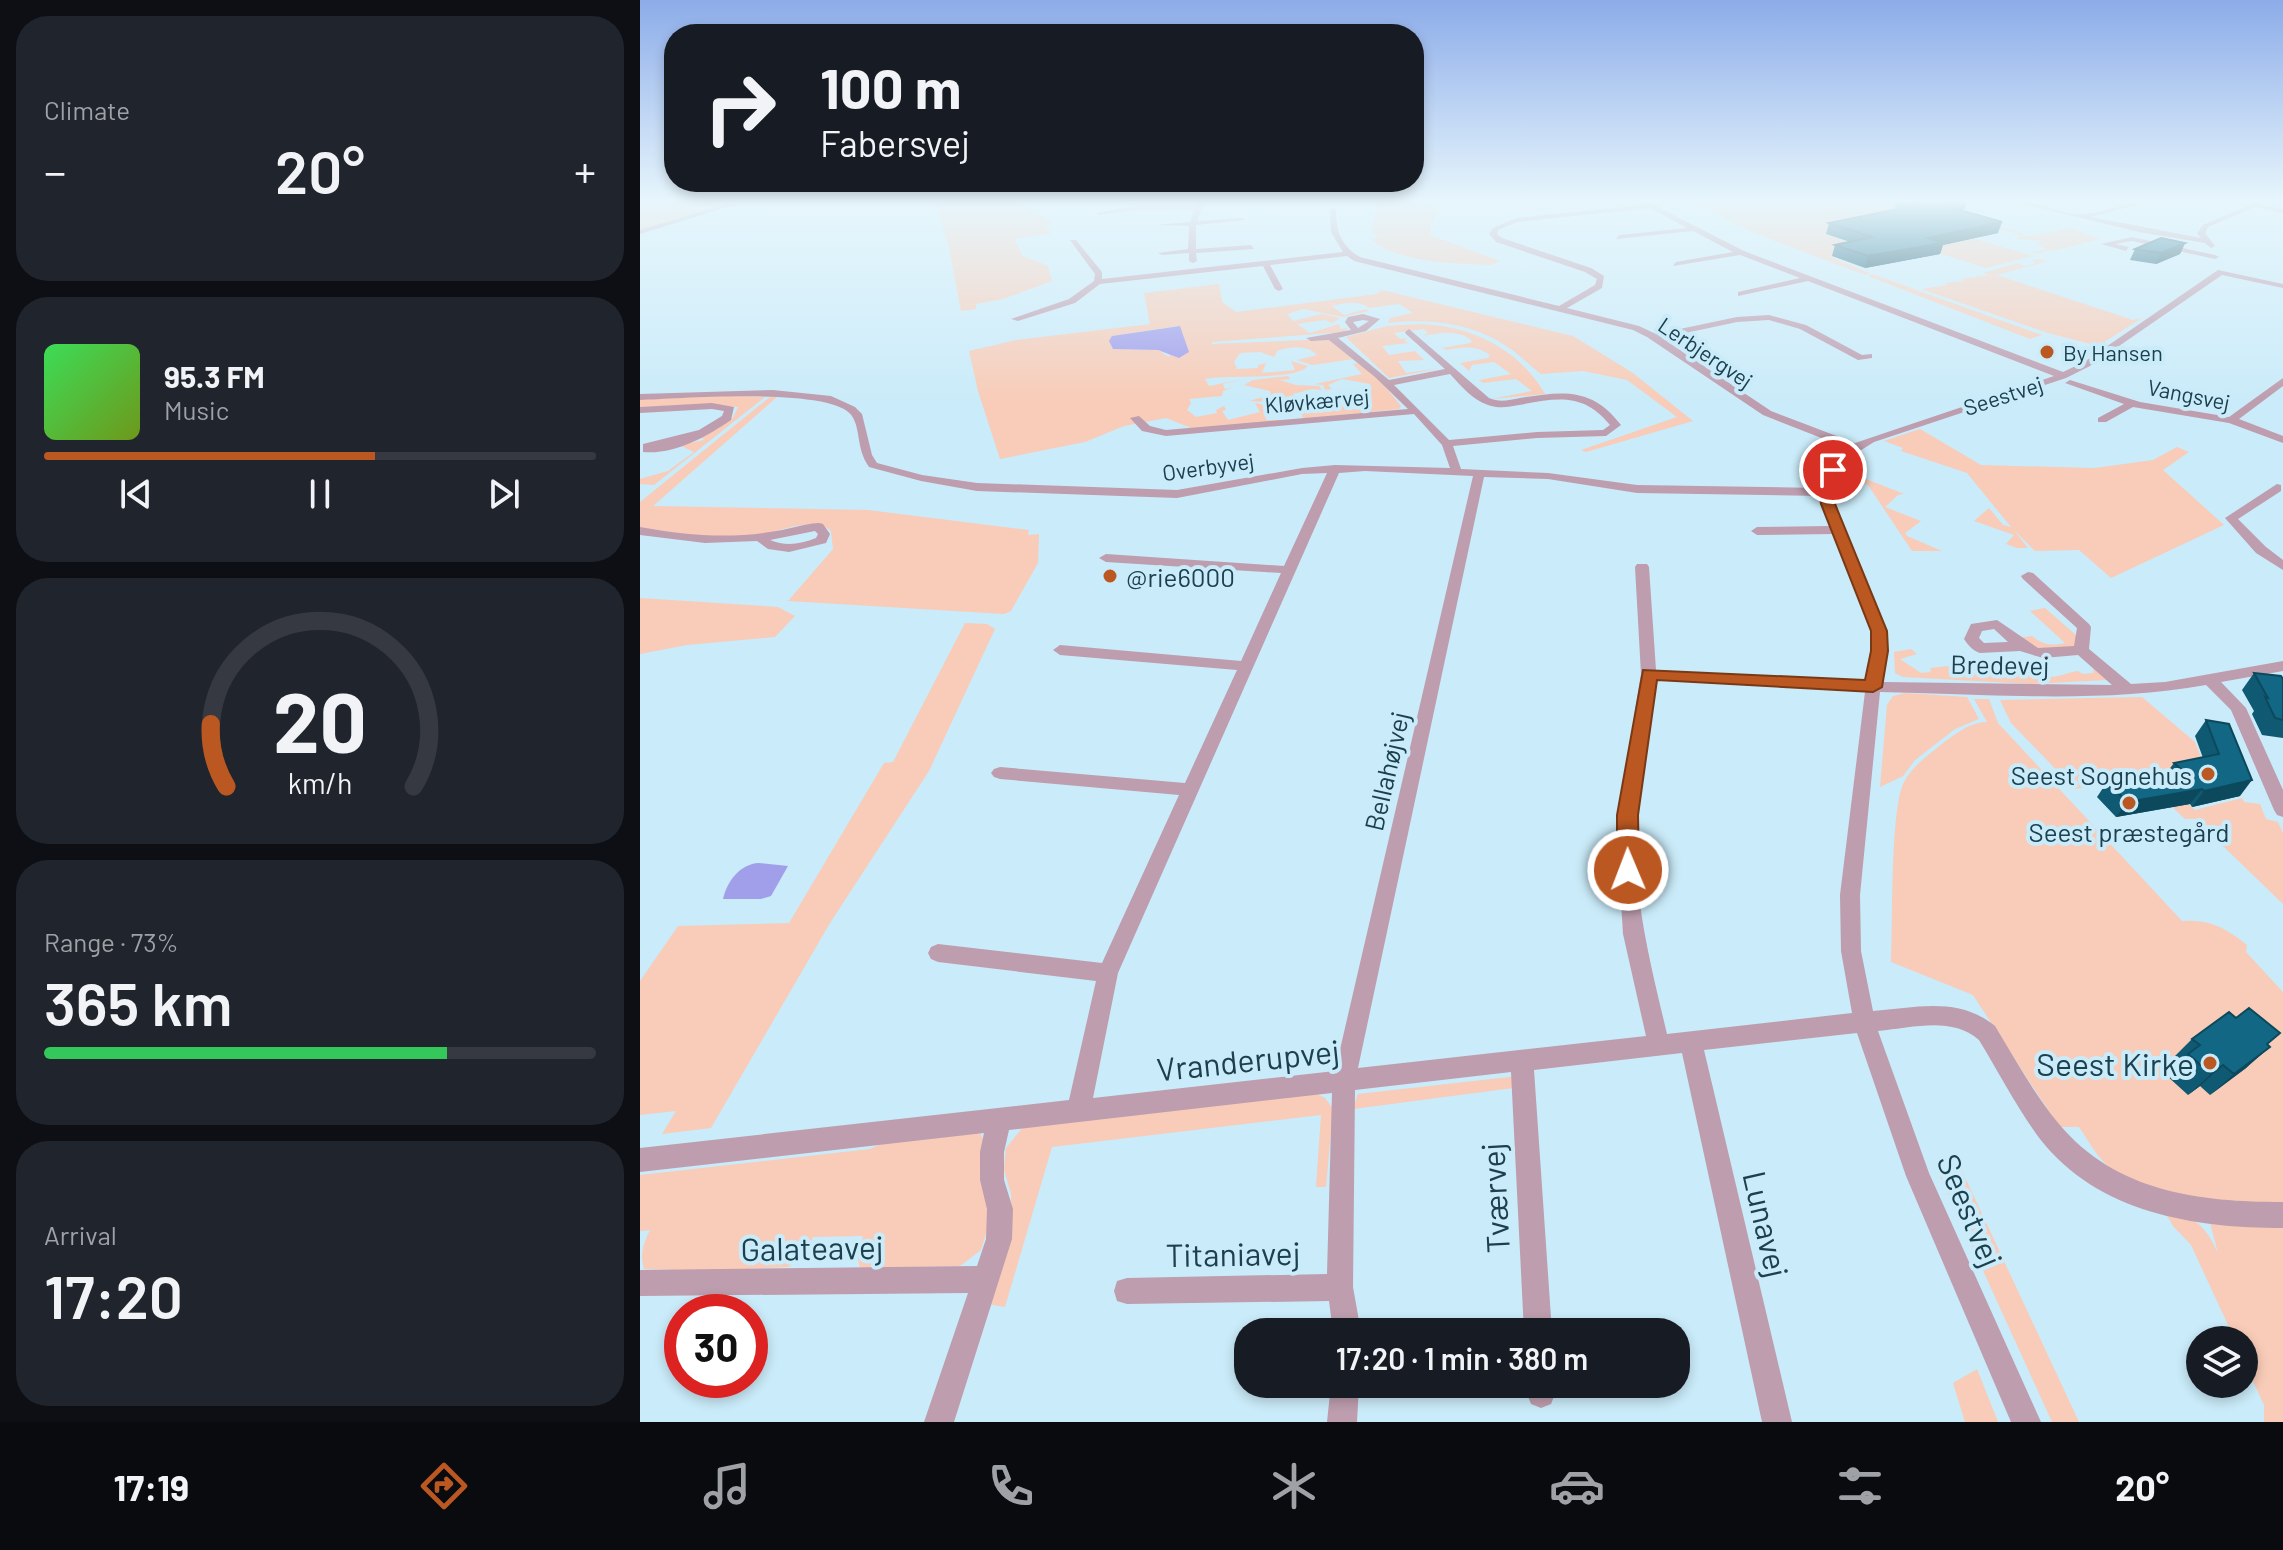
<!DOCTYPE html>
<meta charset="utf-8">
<style>
body{margin:0;font-family:Barlow,sans-serif;background:#20242c;color:#f1f3f6;height:100vh;display:flex;flex-direction:column;font-size:30px;white-space:nowrap}
*{box-sizing:border-box;margin:0}
p{font-size:26px;color:#9ea1a6}
.icon{flex:none;width:44px;height:44px;fill:none;stroke:currentColor;stroke-width:2;stroke-linecap:round;stroke-linejoin:round}
.map{position:relative;flex:1;overflow:hidden}
.details{display:flex;flex-direction:column;gap:16px;padding:16px;background:#0d0f14;width:640px}
.details>*{flex:none}
.top-card{position:absolute;left:24px;top:24px;width:760px;height:168px;border-radius:32px;box-shadow:0 4px 12px #0003;background:#171b24;color:#f1f3f6;overflow:hidden}
.controls{position:absolute;left:1546px;top:1326px;display:grid;gap:16px}
.controls a{display:grid;place-items:center;width:72px;height:72px;border-radius:50%;background:#171b24;box-shadow:0 4px 12px #0003;font-size:40px}
.speed{position:absolute;left:24px;top:1294px;display:flex;gap:16px;font-size:40px;font-weight:700;text-align:center}
.speed>*{display:grid;place-content:center;width:104px;height:104px;border-radius:50%;background:#171b24;box-shadow:0 4px 12px #0003;line-height:1}
.speed .limit{border:12px solid #d22;background:#fff;color:#111}
.pin{position:absolute;display:grid;place-items:center;width:68px;height:68px;color:#fff;margin:-34px;border:4px solid #fff;border-radius:50%;box-shadow:0 2px 8px #0007}
.me{position:absolute;width:88px;margin:-44px;rotate:359deg;stroke-linejoin:round;filter:drop-shadow(0 0 6px #0008)}
.turn{display:flex;align-items:center;gap:28px;height:168px;padding:0 24px;font-size:36px}
.turn .icon{width:104px;height:104px;stroke-width:2.5}
.turn b{display:block;font-size:56px;line-height:68px}
.big{font-size:60px;font-weight:600;line-height:1.1}
.details .card{flex:1;display:flex;flex-direction:column;justify-content:center;gap:12px;min-width:0;padding:0 28px;border-radius:32px;background:#20242c}
.details .dial{align-items:center;gap:0}
.dial svg{height:208px;overflow:visible;fill:none;stroke:#363941;stroke-width:7;stroke-linecap:round;text-anchor:middle}
.dial text{fill:#f1f3f6;stroke:none}
.song{display:flex;align-items:center;gap:24px}
.cover{width:96px;height:96px;border-radius:12px;background:linear-gradient(135deg,hsl(130 70% 55%),hsl(80 70% 35%))}
.played{height:8px;border-radius:4px;background:linear-gradient(90deg,#bb5721 60%,#363941 60%)}
.keys{display:flex;justify-content:space-around;direction:ltr}
.heat{display:flex;justify-content:space-between;align-items:center;font-size:44px;direction:ltr}
.charge{height:12px;border-radius:6px;background:linear-gradient(90deg,#34c759 73%,#363941 0)}
.trip{position:absolute;left:594px;top:1318px;width:456px;height:80px;border-radius:32px;background:#171b24;box-shadow:0 4px 12px #0003;font-weight:600;line-height:80px;text-align:center}
.dock{display:flex;height:128px;justify-content:space-around;align-items:center;background:#090b0e;color:#9ea1a6}
.dock .icon{width:56px;height:56px}
.dock .active{color:#bb5721}
.dock b{font-size:36px;color:#f1f3f6}
main{display:flex;flex:1;min-height:0}
.map>svg:first-child{display:block}
.green{fill:#f8ccb8;fill-rule:evenodd}
.water{fill:#a29fea}
.lines{fill:none;stroke-linecap:round;stroke-linejoin:round}
.minor{fill:#bd9dae;fill-rule:evenodd}
.wall{fill:#0f5972}
.shaded-wall{fill:#0d495c}
.building{fill:#126884;stroke:#0d495c;stroke-width:2}
.route{fill:#bb5721;stroke:#7a3915;stroke-width:2}
.poi-dot{fill:#bb5721;stroke:#caebf9;stroke-width:3}
.labels{text-anchor:middle;dominant-baseline:central;stroke-width:8;stroke-linejoin:round;paint-order:stroke}
.far-street-label{font-size:22px;fill:#1b404e;stroke:#caebf9}
.far-poi-label{font-size:22px;fill:#1b404e;stroke:#caebf9;text-anchor:start}
.poi-label{font-size:26px;fill:#1b404e;stroke:#caebf9;text-anchor:start}
.street-label{font-size:26px;fill:#1b404e;stroke:#caebf9}
.near-street-label{font-size:32px;fill:#1b404e;stroke:#caebf9}
.near-poi-label{font-size:32px;fill:#1b404e;stroke:#caebf9;text-anchor:end}
</style>
<main>
<section class="details">
<div class="card"><p>Climate</p>
<div class="heat"><a>−</a><b class="big">20°</b><a>+</a></div>
</div>
<div class="card">
<div class="song"><i class="cover"></i><div><b>95.3 FM</b><p>Music</p></div></div>
<div class="played"></div>
<div class="keys"><svg class="icon" aria-label="previous" viewBox="0 0 24 24"><path d="M18 5L8 12l10 7zM5 5v14"/></svg><svg class="icon" aria-label="pause" viewBox="0 0 24 24"><path d="M8 5v14M16 5v14"/></svg><svg class="icon" aria-label="next" viewBox="0 0 24 24"><path d="M6 5l10 7-10 7zM19 5v14"/></svg></div>
</div>
<div class="card dial"><svg viewBox="0 0 100 80">
<path d="M14 69A42 42 0 1 1 86 69"/>
<path d="M14 69A42 42 0 0 1 8 45" stroke="#bb5721"/>
<text x="50" y="56" font-size="32" font-weight="700">20</text>
<text x="50" y="72" font-size="11">km/h</text>
</svg></div>
<div class="card"><p>Range · 73%</p><b class="big">365 km</b><div class="charge"></div></div>
<div class="card"><p>Arrival</p><b class="big">17:20</b></div>
</section>
<div class="map">
<svg width="1643" height="1422" viewBox="0 0 1643 1422">
<rect width="100%" height="100%" fill="#caebf9"/>
<g class="green">
<polygon points="0,202 96,202 0,230"/>
<polygon points="295,202 377,202 411,221 406,227 413,233 374,239 383,256 408,266 412,281 363,299 336,304 336,309 321,311 309,248"/>
<path d="M737,202H790L785,203L798,213L791,222L790,235L860,261L852,265C814,263 761,264 730,239L739,238L732,230Z"/>
<polygon points="1052,202 1277,202 1254,207 1275,214 1185,234 1223,247 1189,256 1229,273 1225,275 1114,233"/>
<polygon points="1361,227 1390,236 1431,228 1460,239 1417,250 1401,251 1406,253 1388,253 1407,249 1395,244 1403,241 1376,239 1380,235 1356,228"/>
<polygon points="1302,229 1393,256 1346,268 1266,243"/>
<polygon points="1398,259 1408,261 1357,275 1493,320 1502,318 1458,346 1408,333 1281,289 1308,285 1304,283 1324,281 1320,279 1349,275 1343,273 1378,263 1385,266 1396,263 1392,260"/>
<polygon points="1232,274 1402,335 1390,339 1228,276"/>
<path d="M579,284L582,302L596,312L736,294L742,290L933,336L993,373L1053,421L946,452L941,450L1037,417L987,380L943,371L901,374C889,365 880,355 868,347C832,323 790,318 748,323L750,318L773,313L759,304L729,308C719,300 705,303 692,306L704,315L726,309L729,311L702,317L663,309L647,314L653,321L682,314L700,318L692,323L685,320L657,324L670,333L699,324L700,329L708,328L704,332L572,342V344L689,339L714,359L672,365L657,360L677,355C668,345 651,346 637,351L634,357L620,352L600,353L594,362L597,369L618,368V365L626,363L622,373L655,370L651,361L668,366C656,381 587,374 565,379L569,386L604,379L583,384L585,389L593,387L583,391L582,396L549,399L551,403L547,410L556,417L577,413L576,410L584,406L586,410L582,411L588,420L620,412L615,403L634,407L624,408L626,420H653L551,428L526,418L484,426L445,442L360,459L338,391L329,351L376,340L510,324L504,293ZM538,326L529,357L518,350L473,349L472,336Z"/>
<path d="M781,324C832,326 879,349 905,394L852,399L892,391L876,379L843,383L839,380L871,374L854,362L832,365L829,371L820,363L848,358L850,355C836,345 823,347 806,350L802,348L830,343L832,341C818,329 800,333 782,336L788,333L784,329L754,333L760,339L769,338L764,340L768,343L742,346L749,355L775,351L784,360L758,361L766,373L801,368L749,378L706,337L747,326Z"/>
<polygon points="717,363 738,378 761,406 759,409 663,419 661,410 654,406 637,407 635,402 609,401 631,395 630,391 604,385 613,380 648,376 650,379 640,380 656,385 679,386 682,390 672,389 653,394 664,409 673,411 691,405 689,403 696,397 702,399 699,405 712,410 725,402 700,396 718,394 732,388 730,384 702,379 688,385 692,389 685,390 683,385 675,384 722,374 713,364"/>
<polygon points="82,395 125,397 14,485 0,484 0,479 28,471 54,452 39,445 65,440 60,437 93,418 98,407 67,404 0,407 0,399"/>
<path d="M130,397H137L13,506L228,510L389,530L388,535L399,534L398,563L371,611L364,614L148,601L193,549L191,531C174,515 140,532 119,535C86,540 32,536 0,527V502Z"/>
<polygon points="1280,429 1341,465 1455,468 1513,460 1537,447 1549,452 1523,470 1584,525 1471,578 1439,550 1395,551 1374,530 1388,548 1377,548 1366,544 1374,535 1334,521 1349,508 1363,525 1371,527 1327,473 1261,451 1263,448 1244,441"/>
<polygon points="1210,466 1219,469 1226,479 1264,494 1258,495 1245,507 1281,521 1265,533 1267,536 1302,551 1272,551 1228,485 1204,477"/>
<polygon points="0,598 138,607 155,616 135,637 47,645 0,654"/>
<path d="M1405,608L1437,636L1436,647L1401,651L1379,638L1392,636C1403,645 1411,646 1425,643L1390,611Z"/>
<polygon points="325,623 347,624 355,629 289,771 190,923 71,1128 22,1134 36,1111 0,1115 0,981 38,926 149,923 244,763 253,762"/>
<path d="M1271,649L1277,654L1260,659L1281,673L1291,672L1290,668L1309,666L1312,669L1328,663L1347,676L1354,675L1352,672L1365,670L1369,673L1394,667C1410,684 1419,674 1438,671L1443,674L1453,673L1454,668L1467,680L1392,684L1263,677L1255,673L1254,652Z"/>
<polygon points="1265,693 1327,697 1339,719 1315,729 1275,760 1263,776 1240,787 1247,705 1253,696"/>
<polygon points="1502,697 1555,742 1565,767 1435,789 1371,723 1360,700"/>
<path d="M1334,699H1349L1358,723L1542,921C1569,919 1586,928 1607,945L1606,952L1643,992V1203C1593,1203 1509,1200 1469,1167C1457,1157 1448,1140 1439,1127H1419L1333,995L1251,962C1253,925 1250,809 1264,782C1273,765 1289,755 1303,743C1317,733 1330,722 1347,722Z"/>
<polygon points="1520,778 1555,810 1602,798 1604,802 1620,804 1626,819 1638,822 1643,833 1643,904 1555,819 1545,819 1505,781"/>
<polygon points="878,1076 881,1087 713,1109 718,1094"/>
<polygon points="677,1094 685,1098 693,1109 686,1187 676,1187 681,1115 412,1147 365,1307 348,1304 371,1216 371,1194 364,1169 366,1148 383,1127"/>
<path d="M339,1131L344,1141L340,1181L347,1200L348,1227L341,1250L320,1266L220,1268L217,1255L223,1236L173,1237L164,1257L148,1267L63,1271L4,1269C0,1255 3,1244 10,1230L0,1231V1175L230,1149L243,1143Z"/>
<polygon points="1323,1173 1439,1422 1412,1422 1299,1174"/>
<path d="M1523,1209C1553,1216 1565,1224 1578,1253L1569,1219L1643,1224V1422H1624V1405L1604,1362V1340H1595L1551,1245L1533,1226Z"/>
<polygon points="1337,1369 1358,1422 1325,1422 1313,1383"/>
</g>
<g class="water">
<polygon points="540,326 549,352 539,358 518,350 473,349 469,341 472,336"/>
<path d="M119,863L148,866L131,896L121,899H83C87,881 100,864 119,863Z"/>
</g>
<g class="lines">
<g class="minor">
<polygon points="94,202 104,202 0,234 0,230"/>
<polygon points="559,202 565,202 557,221 602,218 605,220 556,225 556,249 611,245 614,249 556,253 557,261 553,263 549,261 549,253 522,255 518,253 548,249 549,226 516,225 550,222 554,210 497,210 459,215 456,213 497,206 556,206"/>
<path d="M1000,202H1008L1104,251L1423,372L1444,362L1578,270L1643,284V288L1582,275L1450,366L1426,378L1234,442L1210,457L1197,471L1193,489L1196,507L1212,552L1246,631L1247,651L1242,682L1472,685L1438,655L1403,658L1380,651L1340,653C1333,651 1328,645 1324,639L1331,624L1357,620L1398,648L1434,646L1437,628L1383,579L1381,576L1388,572L1393,573L1449,624L1451,627L1449,649L1491,684L1525,682L1643,661V671L1581,682L1606,708L1643,790V817L1637,815L1634,810L1591,710L1566,685C1459,704 1348,694 1240,692L1220,895L1221,951L1233,1011C1276,1008 1318,996 1355,1026C1375,1059 1394,1094 1419,1124C1476,1192 1559,1202 1643,1202V1228C1554,1228 1458,1213 1400,1139C1377,1108 1359,1073 1339,1040C1311,1016 1273,1028 1238,1031L1289,1173L1401,1422H1371L1266,1176L1217,1033L1064,1050L1152,1422H1122L1042,1053L894,1070L912,1332H884L871,1072L715,1090L713,1287L721,1332H693L689,1301L487,1304L477,1301L474,1291L477,1281L487,1278L687,1274L692,1093L369,1130L364,1152V1180L373,1209L372,1239L314,1422H284L328,1293L0,1296V1270L337,1266L346,1239L347,1209L340,1180V1152L344,1133L0,1172V1148L429,1100L456,981L298,962L291,959L288,953L291,947L298,944L462,963L539,795L360,779L354,777L351,773L354,769L360,767L545,783L597,670L420,655L413,650L420,645L601,661L641,573L466,562L459,558L466,554L644,566L687,473L662,474L537,498L337,491L281,481L229,467C216,449 221,430 212,416C193,386 36,399 0,400V394L133,390L191,396L215,407L222,414L232,455L237,463L282,475L337,483L537,490L662,468L695,465L810,468L802,445L774,414L526,436L502,431L490,418L499,416L510,426L526,430L768,409L735,377L689,340L671,341L666,338L711,330L705,322L708,317L723,314L740,319L726,331L698,338L749,380L805,369L766,334L765,332L769,329L849,398C860,403 869,400 880,398C923,391 952,387 981,425L966,436L897,438L813,446L821,469L908,473L997,485L1181,488L1186,471L1207,448L1123,415L1007,337L993,330L714,261L707,256L630,265L643,289L639,291L635,289L623,266L460,284L435,303L378,321L371,319L429,299L454,281L455,274L430,240H436L462,272V279L703,252L691,232L690,210L693,208L696,210C696,231 701,246 720,257L919,306L955,285L957,279L945,272L856,242L849,234L853,228L876,218L1003,205ZM1010,208L1047,228L979,235L976,239L1053,231L1093,252L1036,262L1033,266L1100,255L1160,278L1098,292V296L1168,281L1414,376L1215,443L1131,411L1022,338L1097,322L1129,320L1160,329L1218,360L1232,358V354L1222,355L1166,325L1129,315L1097,317L1016,334L999,326L927,308L962,288L964,276L951,268L862,238L857,234L858,230L877,222ZM723,320L729,321L718,328L713,322ZM810,374C821,386 833,400 848,405C859,409 869,407 879,405C917,398 943,392 970,425L963,430L897,432L809,440L754,385ZM725,471L833,476L695,1071L453,1098L478,973L699,473ZM844,477L908,479L997,493L1182,496L1190,526L1117,527L1111,531L1117,535L1193,534L1232,631L1233,651L1226,682L1016,670L1009,567L1007,564H997L995,567L1001,674L978,815L979,870L983,934L1006,1036L718,1068ZM1354,629L1368,642L1344,643L1339,638L1342,631ZM1016,679L1225,692L1200,895L1201,951L1212,1013L1027,1034C1010,962 991,889 996,814C999,769 1009,724 1016,679Z"/>
<path d="M1376,202C1399,202 1423,216 1445,214C1467,212 1486,202 1508,202L1451,217L1561,238L1557,233L1563,225L1617,202H1625L1621,205L1643,209V213L1615,207L1568,227L1565,233L1575,246L1571,248L1565,243L1499,232Z"/>
<polygon points="1492,237 1575,255 1579,257 1575,259 1492,241 1475,244 1489,247 1486,251 1461,244"/>
<polygon points="1643,378 1643,386 1599,419 1643,436 1643,443 1589,423 1493,407 1466,422 1458,422 1458,418 1484,404 1425,383 1430,380 1500,402 1589,417"/>
<path d="M72,403L94,407L91,420C66,437 34,455 3,452V444L59,430L82,416L84,411L72,409L0,413V407Z"/>
<polygon points="1637,484 1641,485 1641,491 1598,519 1626,547 1643,560 1643,570 1616,553 1585,518"/>
<path d="M179,523L183,524L190,534L186,543L149,552L128,549L117,541L65,543L0,535V527C43,535 87,539 130,532C147,530 162,524 179,523ZM175,531L178,534L176,538C161,544 146,547 130,540Z"/>
<polygon points="691,1384 719,1384 717,1422 687,1422"/>
<polygon points="887,1384 915,1384 915,1394 911,1404 901,1408 891,1404 887,1394"/>
</g>
</g>
<g class="wall">
<polygon points="1256,202 1327,202 1325,208 1322,211 1358,233 1303,245 1300,254 1225,268 1192,256 1195,245 1210,242 1186,234 1189,223 1260,209 1255,207"/>
<polygon points="1545,243 1540,254 1516,264 1490,260 1495,249"/>
<polygon points="1614,673 1643,679 1643,738 1622,735 1612,714 1614,711 1602,690"/>
<polygon points="1566,720 1600,796 1552,807 1550,804 1476,817 1457,797 1467,782 1528,771 1534,763 1563,758 1555,736"/>
<polygon points="1596,1018 1628,1045 1606,1068 1570,1095 1560,1086 1548,1095 1526,1075 1536,1065 1531,1060 1552,1039"/>
</g>
<g class="shaded-wall">
<polygon points="1318,202 1327,202 1322,212 1306,206"/>
<polygon points="1362,222 1358,233 1303,245 1300,254 1225,268 1228,256 1288,238"/>
<polygon points="1545,243 1540,254 1516,264 1521,253"/>
<polygon points="1612,780 1600,796 1552,807 1564,791"/>
<polygon points="1562,789 1550,804 1476,817 1487,802"/>
<polygon points="1630,1047 1606,1068 1570,1095 1594,1074"/>
<polygon points="1583,1065 1560,1086 1548,1095 1571,1074"/>
</g>
<g class="building">
<polygon points="1275,202 1325,202 1306,206 1362,222 1288,238 1303,243 1228,256 1195,245 1232,237 1189,223 1283,204"/>
<polygon points="1521,238 1545,243 1521,253 1495,249"/>
<polygon points="1614,673 1641,676 1643,679 1643,720 1635,718 1625,697 1628,698"/>
<polygon points="1566,720 1589,724 1612,780 1564,791 1562,789 1487,802 1467,782 1541,769 1534,763 1579,754"/>
<polygon points="1609,1008 1640,1033 1627,1044 1630,1047 1594,1074 1583,1065 1571,1074 1548,1054 1560,1045 1552,1039 1589,1012 1596,1018"/>
</g>
<linearGradient id="sky" x2="0" y2="1"><stop stop-color="#8cace9"/><stop offset="0.5" stop-color="#e7f6fc"/><stop offset="1" stop-color="#e7f6fc" stop-opacity="0"/></linearGradient>
<rect width="1643" height="401" fill="url(#sky)"/>
<polygon class="route" points="1188,467 1199,470 1192,492 1195,504 1247,631 1248,651 1242,687 1233,692 1017,680 998,815 999,870 996,876 988,878 980,876 977,870 977,815 1003,670 1225,680 1231,651 1231,631 1181,504 1179,492"/>
<g class="poi-dot">
<circle cx="1407" cy="352" r="8"/>
<circle cx="470" cy="576" r="8"/>
<circle cx="1568" cy="774" r="8"/>
<circle cx="1489" cy="803" r="8"/>
<circle cx="1570" cy="1063" r="8"/>
</g>
<g class="labels">
<g class="far-street-label">
<text transform="translate(1066 352) rotate(34)">Lerbjergvej</text>
<text transform="translate(1549 394) rotate(11)">Vangsvej</text>
<text transform="translate(1363 395) rotate(-18)">Seestvej</text>
<text transform="translate(677 400) rotate(-5)">Kløvkærvej</text>
<text transform="translate(568 466) rotate(-8)">Overbyvej</text>
</g>
<g class="far-poi-label">
<text x="1423" y="352">By Hansen</text>
</g>
<g class="poi-label">
<text x="486" y="576">@rie6000</text>
<text x="1552" y="774" text-anchor="end">Seest Sognehus</text>
<text x="1489" y="831" text-anchor="middle">Seest præstegård</text>
</g>
<g class="street-label">
<text transform="translate(1360 664) rotate(1)">Bredevej</text>
<text transform="translate(746 771) rotate(-77)">Bellahøjvej</text>
</g>
<g class="near-street-label">
<text transform="translate(608 1059) rotate(-6)">Vranderupvej</text>
<text transform="translate(854 1198) rotate(-93)">Tværvej</text>
<text transform="translate(1331 1210) rotate(67)">Seestvej</text>
<text transform="translate(1127 1224) rotate(77)">Lunavej</text>
<text transform="translate(172 1247) rotate(-1)">Galateavej</text>
<text transform="translate(593 1253) rotate(-1)">Titaniavej</text>
</g>
<g class="near-poi-label">
<text x="1554" y="1063">Seest Kirke</text>
</g>
</g>
</svg>
<div class="controls">
<a><svg class="icon" aria-label="layers" viewBox="0 0 24 24"><path d="M12 4l9 5-9 5-9-5zM3 14l9 5 9-5"/></svg></a>
</div>
<div class="speed"><div class="limit">30</div></div>
<div class="pin" style="left:1193px;top:470px;background:#d93025"><svg class="icon" aria-label="arrive" viewBox="0 0 24 24"><path d="M6 21V4h12l-3 4 3 4H6"/></svg></div>
<svg class="me" style="left:988px;top:870px" viewBox="-20 -20 40 40"><circle r="17" fill="#bb5721" stroke="#fff" stroke-width="3"/><path d="M0-11L8 9 0 5-8 9z" fill="#fff"/></svg>
<div class="trip">17:20 · 1 min · 380 m</div>
<div class="top-card">
<div class="turn"><svg class="icon" aria-label="right" viewBox="0 0 24 24"><path d="M7 20v-9h11M14 6l5 5-5 5"/></svg><div><b>100 m</b>Fabersvej</div></div>
</div>
</div>
</main>
<nav class="dock">
<b>17:19</b>
<svg class="icon active" aria-label="directions" viewBox="0 0 24 24"><path d="M12 3l9 9-9 9-9-9zM9 14v-3h6M13 9l2 2-2 2"/></svg>
<svg class="icon" aria-label="music" viewBox="0 0 24 24"><path d="M9 18V5l10-2v13"/><circle cx="6" cy="18" r="3"/><circle cx="16" cy="16" r="3"/></svg>
<svg class="icon" aria-label="phone" viewBox="0 0 24 24"><path d="M5 4h4l2 5-3 2q2 4 5 5l2-3 5 2v4C11 20 4 13 5 4z"/></svg>
<svg class="icon" aria-label="climate" viewBox="0 0 24 24"><path d="M12 3v18M4 7l16 10M4 17L20 7"/></svg>
<svg class="icon" aria-label="car" viewBox="0 0 24 24"><path d="M5 17H2v-5l4-1 3-4h7l3 4 3 1v5h-3M9 17h6M6 11h13"/><circle cx="7" cy="17" r="2"/><circle cx="17" cy="17" r="2"/></svg>
<svg class="icon" aria-label="filters" viewBox="0 0 24 24"><path d="M4 7h16M4 17h16"/><circle cx="9" cy="7" r="2"/><circle cx="15" cy="17" r="2"/></svg>
<b>20°</b>
</nav>
